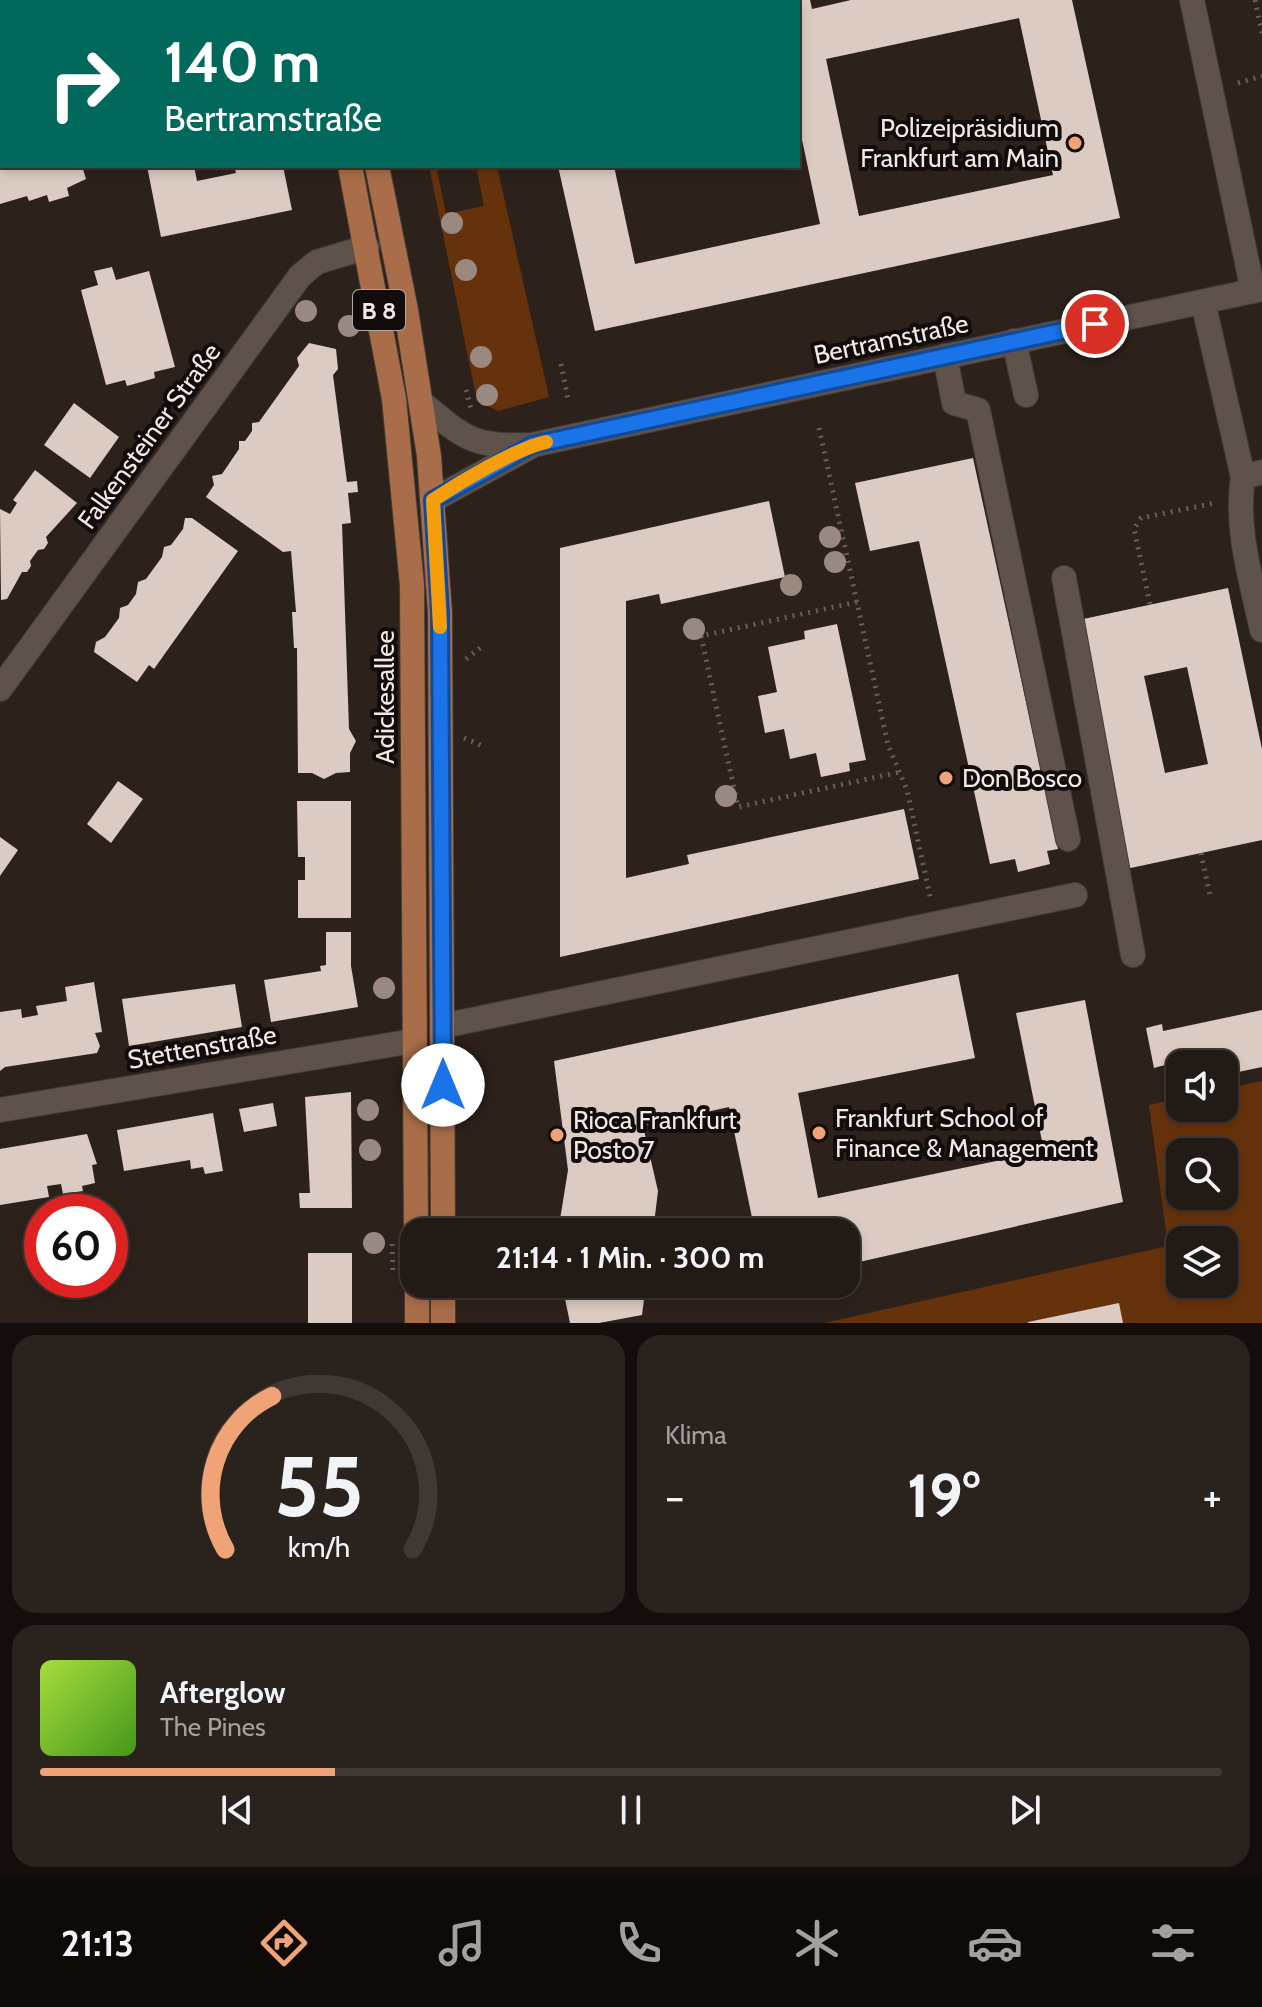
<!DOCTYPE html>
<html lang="de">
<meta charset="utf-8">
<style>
body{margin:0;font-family:Cabin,sans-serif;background:#2a231d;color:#f1f3f6;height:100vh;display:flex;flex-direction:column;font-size:30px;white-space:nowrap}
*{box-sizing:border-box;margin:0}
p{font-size:26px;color:#a2a1a0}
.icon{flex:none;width:44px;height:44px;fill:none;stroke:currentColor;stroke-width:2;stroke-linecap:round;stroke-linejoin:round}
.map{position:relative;height:1323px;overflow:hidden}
.drawer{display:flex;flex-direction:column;gap:12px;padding:12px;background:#130e0b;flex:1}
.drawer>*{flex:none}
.hud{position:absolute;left:0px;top:0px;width:800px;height:168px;box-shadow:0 4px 12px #0003,0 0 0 2px #3f3834;background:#00695c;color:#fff;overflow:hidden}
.buttons{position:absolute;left:1166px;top:1050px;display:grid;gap:16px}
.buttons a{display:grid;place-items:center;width:72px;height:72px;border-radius:16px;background:#221a14;box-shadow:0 4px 12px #0003,0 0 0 2px #3f3834;font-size:40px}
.speed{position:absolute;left:24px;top:1194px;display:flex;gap:16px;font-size:40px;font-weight:700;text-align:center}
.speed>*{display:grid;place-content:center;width:104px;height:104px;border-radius:50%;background:#221a14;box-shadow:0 4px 12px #0003,0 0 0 2px #3f3834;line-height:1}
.speed .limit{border:12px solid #d22;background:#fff;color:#111}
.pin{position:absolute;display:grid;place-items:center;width:68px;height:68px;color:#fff;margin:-34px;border:4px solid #fff;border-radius:50%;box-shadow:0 2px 8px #0007}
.me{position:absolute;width:88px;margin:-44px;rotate:0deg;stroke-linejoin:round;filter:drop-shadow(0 0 6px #0008)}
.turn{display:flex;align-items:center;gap:28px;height:168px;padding:0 32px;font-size:36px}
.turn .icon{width:104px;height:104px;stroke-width:2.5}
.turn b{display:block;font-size:56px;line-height:68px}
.big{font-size:60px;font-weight:700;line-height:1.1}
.drawer .card{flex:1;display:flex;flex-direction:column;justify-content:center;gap:12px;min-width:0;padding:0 28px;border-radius:24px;background:#2a231d}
.drawer .dial{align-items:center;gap:0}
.dial svg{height:208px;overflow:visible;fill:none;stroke:#3f3834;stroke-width:7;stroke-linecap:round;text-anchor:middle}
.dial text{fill:#f1f3f6;stroke:none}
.song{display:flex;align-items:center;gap:24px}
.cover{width:96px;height:96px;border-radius:12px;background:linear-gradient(135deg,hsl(80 70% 55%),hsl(100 70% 35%))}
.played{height:8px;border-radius:4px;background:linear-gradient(90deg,#efa376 25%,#3f3834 25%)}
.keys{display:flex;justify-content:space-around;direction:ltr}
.heat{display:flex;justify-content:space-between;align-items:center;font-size:44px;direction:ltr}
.drawer .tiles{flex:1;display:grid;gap:12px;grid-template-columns:1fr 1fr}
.card:last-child{grid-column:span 2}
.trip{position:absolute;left:400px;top:1218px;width:460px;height:80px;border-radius:24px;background:#221a14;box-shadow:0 4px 12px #0003,0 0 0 2px #3f3834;font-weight:700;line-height:80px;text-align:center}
.tab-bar{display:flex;height:128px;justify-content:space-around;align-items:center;background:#0e0a08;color:#a2a1a0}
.tab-bar .icon{width:56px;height:56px}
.tab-bar .current{color:#efa376}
.tab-bar b{font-size:36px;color:#f1f3f6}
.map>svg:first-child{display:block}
.green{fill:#66320c;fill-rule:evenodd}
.building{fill:#dbcbc3;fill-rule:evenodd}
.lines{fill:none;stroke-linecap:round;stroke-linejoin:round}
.minor-casing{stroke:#453c37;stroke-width:26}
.major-casing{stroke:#453c37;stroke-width:26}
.path{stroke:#695f59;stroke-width:5;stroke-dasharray:2 6;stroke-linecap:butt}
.minor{stroke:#5f524b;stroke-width:24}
.major{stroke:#a96e49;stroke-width:24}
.tree{fill:#998980}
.route-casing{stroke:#114b97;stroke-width:20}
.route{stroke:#1a73e8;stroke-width:14}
.slow{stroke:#f59e0b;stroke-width:14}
.poi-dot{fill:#efa376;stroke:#120d0a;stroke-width:3}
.labels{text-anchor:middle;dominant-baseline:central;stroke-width:8;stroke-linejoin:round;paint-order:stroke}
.shield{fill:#120d0a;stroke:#aea7a3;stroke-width:2}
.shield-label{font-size:24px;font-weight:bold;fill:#f1e9e5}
.poi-label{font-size:26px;fill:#f1e9e5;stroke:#120d0a;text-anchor:start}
.street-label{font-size:26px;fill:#f1e9e5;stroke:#120d0a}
</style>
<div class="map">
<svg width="1262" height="1323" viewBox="0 0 1262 1323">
<rect width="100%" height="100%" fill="#2d221b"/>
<g class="green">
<polygon points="429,166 436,166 446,214 484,206 476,166 497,166 549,397 498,411 484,404 475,391"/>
<path d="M1262,1081V1323H824L1168,1246L1149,1105L1180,1098V1108H1224V1089ZM1180,1152H1224V1196H1180ZM1180,1240H1224V1284H1180Z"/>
</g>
<g class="building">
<path d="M798,0H810L812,9L851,0H1072L1120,218L595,331L558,166H614L635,264L820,224L798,121ZM1019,18L1053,175L859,216L826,59Z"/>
<polygon points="0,166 82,166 86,179 67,188 69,196 49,202 47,195 29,201 27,196 0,204"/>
<polygon points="147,166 194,166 197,181 236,173 234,166 283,166 292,210 161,237"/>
<polygon points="112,267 116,280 149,271 175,367 154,372 155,378 127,386 125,380 106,385 81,290 98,285 94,271"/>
<polygon points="309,343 336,349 338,369 333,375 347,482 357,481 358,492 348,493 351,523 342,524 349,729 356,741 350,753 350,772 336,773 324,779 312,773 298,773 297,648 294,648 292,612 296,612 291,551 283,552 206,497 214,485 212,476 222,474 239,449 239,441 245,441 252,431 252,423 259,422 299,366 297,358"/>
<polygon points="74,403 119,437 90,478 44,445"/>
<polygon points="973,458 1058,849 1047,851 1050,864 1018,872 1015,859 990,864 919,541 870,551 855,483"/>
<polygon points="35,470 77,503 46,537 48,543 44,549 38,550 30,561 31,566 27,572 22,572 7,599 1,600 0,509 10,514 17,503 13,500"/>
<polygon points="769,501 785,577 661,604 659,594 626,601 626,878 689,864 687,855 904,809 919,879 560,957 560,548"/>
<polygon points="185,518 192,518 238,551 154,669 149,665 137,682 94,652 96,642 105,637 119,618 120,608 128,605 136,594 138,582 146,579 162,557 164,547 171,545 183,529"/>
<path d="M1228,588L1262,749V840L1126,869L1074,621ZM1187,667L1208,764L1165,773L1144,676Z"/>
<polygon points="837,624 866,760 849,763 850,771 821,777 816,753 790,759 784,729 765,733 758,696 777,692 768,647 805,639 804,631"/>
<polygon points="118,781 143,799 111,843 87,824"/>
<polygon points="297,801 351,801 351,918 298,918 298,880 305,880 305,857 298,857"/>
<polygon points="0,837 18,850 0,876"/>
<polygon points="326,932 351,932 351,966 358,1007 271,1022 264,980 321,971 320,966 326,965"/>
<polygon points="958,974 975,1058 798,1093 818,1198 1044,1151 1016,1013 1085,1000 1123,1202 846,1265 846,1232 755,1232 729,1107 643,1126 658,1191 653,1232 558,1232 568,1170 554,1061"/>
<polygon points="94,982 102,1032 95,1033 100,1046 97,1053 5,1067 0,1071 0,1012 21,1009 22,1018 38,1015 36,1006 67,1001 65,987"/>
<polygon points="235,984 242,1027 129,1046 122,999"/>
<polygon points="1262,1010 1262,1067 1224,1075 1224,1064 1180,1064 1180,1085 1174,1086 1169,1064 1154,1068 1146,1028 1162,1024 1163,1031"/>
<polygon points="351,1092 352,1208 300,1208 299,1193 310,1193 305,1097"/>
<polygon points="273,1103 277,1126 244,1132 239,1109"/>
<polygon points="213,1113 223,1171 205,1174 203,1167 191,1169 190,1160 124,1171 117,1130"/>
<polygon points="87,1134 97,1164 92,1165 95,1183 82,1186 83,1191 63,1194 61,1184 47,1186 49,1197 0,1205 0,1149"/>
<rect x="308" y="1253" width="44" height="70"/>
<polygon points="562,1284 646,1284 642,1315 599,1323 570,1323"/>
<polygon points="1119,1303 1123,1323 1028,1323 1028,1322"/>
</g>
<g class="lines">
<g class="minor-casing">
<g id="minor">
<polyline points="1192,0 1253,291"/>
<polyline points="225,2 231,0"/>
<polyline points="0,76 2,75"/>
<polyline points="1203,302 1243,477"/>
<polyline points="1014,341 1026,395"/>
<polyline points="945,356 954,403 978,410 1068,839"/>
<path d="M421,402C465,439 472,447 532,445L1262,289"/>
<path d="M1262,472L1243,477C1235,528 1251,579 1262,630"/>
<polyline points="433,500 530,447"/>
<polyline points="1064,578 1133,955"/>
<polyline points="0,689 300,276 317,262 367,247"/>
<polyline points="443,1026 1075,895"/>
<polyline points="0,1110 413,1041"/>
</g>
</g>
<g class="major-casing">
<g id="major">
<polyline points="316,0 316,2"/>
<polyline points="342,0 343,2"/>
<polyline points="350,166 394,399 412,585 416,1232"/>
<polyline points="377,166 406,310 429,456 440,613 443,1232"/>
<polyline points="417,1284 417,1323"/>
<polyline points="443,1284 443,1323"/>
</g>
</g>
<g class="path">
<polyline points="1255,0 1262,33"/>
<polyline points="24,2 30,0"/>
<polyline points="0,9 2,8"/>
<polyline points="1238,83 1262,76"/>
<polyline points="561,364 568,399"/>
<polyline points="466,390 471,409"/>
<polyline points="819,428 888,745 907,790 931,901"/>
<polyline points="857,602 701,636 738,807 900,772"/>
<polyline points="1150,604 1134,529 1141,518 1215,503"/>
<polyline points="466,659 484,645"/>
<polyline points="464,738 485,747"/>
<polyline points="1201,853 1211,900"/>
<polyline points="392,1244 393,1274"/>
</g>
<use href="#minor" class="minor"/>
<use href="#major" class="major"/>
</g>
<g class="tree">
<circle cx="452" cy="223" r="11"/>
<circle cx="466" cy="270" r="11"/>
<circle cx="306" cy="311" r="11"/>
<circle cx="349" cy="326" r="11"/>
<circle cx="481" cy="357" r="11"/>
<circle cx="487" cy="395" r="11"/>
<circle cx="830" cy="537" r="11"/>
<circle cx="835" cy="562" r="11"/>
<circle cx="791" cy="585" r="11"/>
<circle cx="694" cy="629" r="11"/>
<circle cx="726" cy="796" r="11"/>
<circle cx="384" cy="988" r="11"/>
<circle cx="368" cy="1110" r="11"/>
<circle cx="370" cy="1150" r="11"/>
<circle cx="374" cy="1243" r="11"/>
</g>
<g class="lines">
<g class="route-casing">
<polyline id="route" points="443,1085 440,613 433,500 532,445 1095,324"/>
</g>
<use href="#route" class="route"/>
<path class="slow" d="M440,627L433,500C460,482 515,449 546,442"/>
</g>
<g class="poi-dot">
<circle cx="1075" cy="143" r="8"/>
<circle cx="946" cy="778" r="8"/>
<circle cx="819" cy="1133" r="8"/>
<circle cx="557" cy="1135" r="8"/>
</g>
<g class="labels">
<rect class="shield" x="353" y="290" width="52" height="40" rx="6"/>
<g class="shield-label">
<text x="379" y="310">B 8</text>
</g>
<g class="poi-label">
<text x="1059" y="128" text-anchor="end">Polizeipräsidium<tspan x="1059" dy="30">Frankfurt am Main</tspan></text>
<text x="962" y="778">Don Bosco</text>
<text x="835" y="1118">Frankfurt School of<tspan x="835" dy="30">Finance &amp; Management</tspan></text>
<text x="573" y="1120">Rioca Frankfurt<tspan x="573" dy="30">Posto 7</tspan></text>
</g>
<g class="street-label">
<text transform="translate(891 339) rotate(-12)">Bertramstraße</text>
<text transform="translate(149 436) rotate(-54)">Falkensteiner Straße</text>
<text transform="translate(385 697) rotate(-90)">Adickesallee</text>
<text transform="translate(202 1047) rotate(-10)">Stettenstraße</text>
</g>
</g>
</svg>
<div class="buttons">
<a><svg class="icon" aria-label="sound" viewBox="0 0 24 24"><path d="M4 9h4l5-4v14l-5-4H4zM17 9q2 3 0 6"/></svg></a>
<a><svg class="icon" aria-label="search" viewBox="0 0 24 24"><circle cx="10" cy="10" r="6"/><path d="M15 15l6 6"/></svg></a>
<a><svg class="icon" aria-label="layers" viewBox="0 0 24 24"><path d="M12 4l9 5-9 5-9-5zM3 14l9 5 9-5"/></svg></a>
</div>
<div class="speed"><div class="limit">60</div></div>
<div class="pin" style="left:1095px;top:324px;background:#d93025"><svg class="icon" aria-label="arrive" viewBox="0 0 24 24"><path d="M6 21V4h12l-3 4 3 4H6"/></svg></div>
<svg class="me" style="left:443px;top:1085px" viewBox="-20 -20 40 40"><circle r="19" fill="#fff"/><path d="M0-13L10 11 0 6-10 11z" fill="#1a73e8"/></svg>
<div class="trip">21:14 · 1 Min. · 300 m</div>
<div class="hud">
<div class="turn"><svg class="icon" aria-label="right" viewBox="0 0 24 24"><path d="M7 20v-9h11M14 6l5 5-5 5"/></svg><div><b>140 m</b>Bertramstraße</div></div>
</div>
</div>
<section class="drawer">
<div class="tiles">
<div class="card dial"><svg viewBox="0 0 100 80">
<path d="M14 69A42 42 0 1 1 86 69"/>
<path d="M14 69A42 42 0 0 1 32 10" stroke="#efa376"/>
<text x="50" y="56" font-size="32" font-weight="700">55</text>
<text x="50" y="72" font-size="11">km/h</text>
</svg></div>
<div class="card"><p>Klima</p>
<div class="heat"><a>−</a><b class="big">19°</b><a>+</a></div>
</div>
<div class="card">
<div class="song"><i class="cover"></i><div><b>Afterglow</b><p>The Pines</p></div></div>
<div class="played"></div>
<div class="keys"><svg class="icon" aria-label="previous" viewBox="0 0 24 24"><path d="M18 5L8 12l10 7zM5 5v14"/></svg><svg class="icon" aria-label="pause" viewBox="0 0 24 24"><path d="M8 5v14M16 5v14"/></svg><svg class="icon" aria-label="next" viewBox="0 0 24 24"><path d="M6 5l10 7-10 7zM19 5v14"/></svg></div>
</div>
</div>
</section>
<nav class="tab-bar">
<b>21:13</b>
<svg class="icon current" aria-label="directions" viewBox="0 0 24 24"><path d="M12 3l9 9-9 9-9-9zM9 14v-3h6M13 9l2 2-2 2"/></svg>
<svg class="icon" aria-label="music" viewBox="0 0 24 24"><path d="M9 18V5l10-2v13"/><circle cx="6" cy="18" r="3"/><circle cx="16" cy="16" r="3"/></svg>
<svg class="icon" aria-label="phone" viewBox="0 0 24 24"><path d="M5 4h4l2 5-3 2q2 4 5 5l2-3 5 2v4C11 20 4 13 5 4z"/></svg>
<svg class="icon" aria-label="climate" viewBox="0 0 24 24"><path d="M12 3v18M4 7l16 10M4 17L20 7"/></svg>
<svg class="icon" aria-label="car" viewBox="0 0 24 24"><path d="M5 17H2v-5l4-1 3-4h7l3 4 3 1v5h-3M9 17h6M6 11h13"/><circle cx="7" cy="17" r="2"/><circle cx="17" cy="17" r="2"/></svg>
<svg class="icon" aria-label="filters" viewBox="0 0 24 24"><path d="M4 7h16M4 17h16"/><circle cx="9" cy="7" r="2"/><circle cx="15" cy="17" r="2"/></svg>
</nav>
